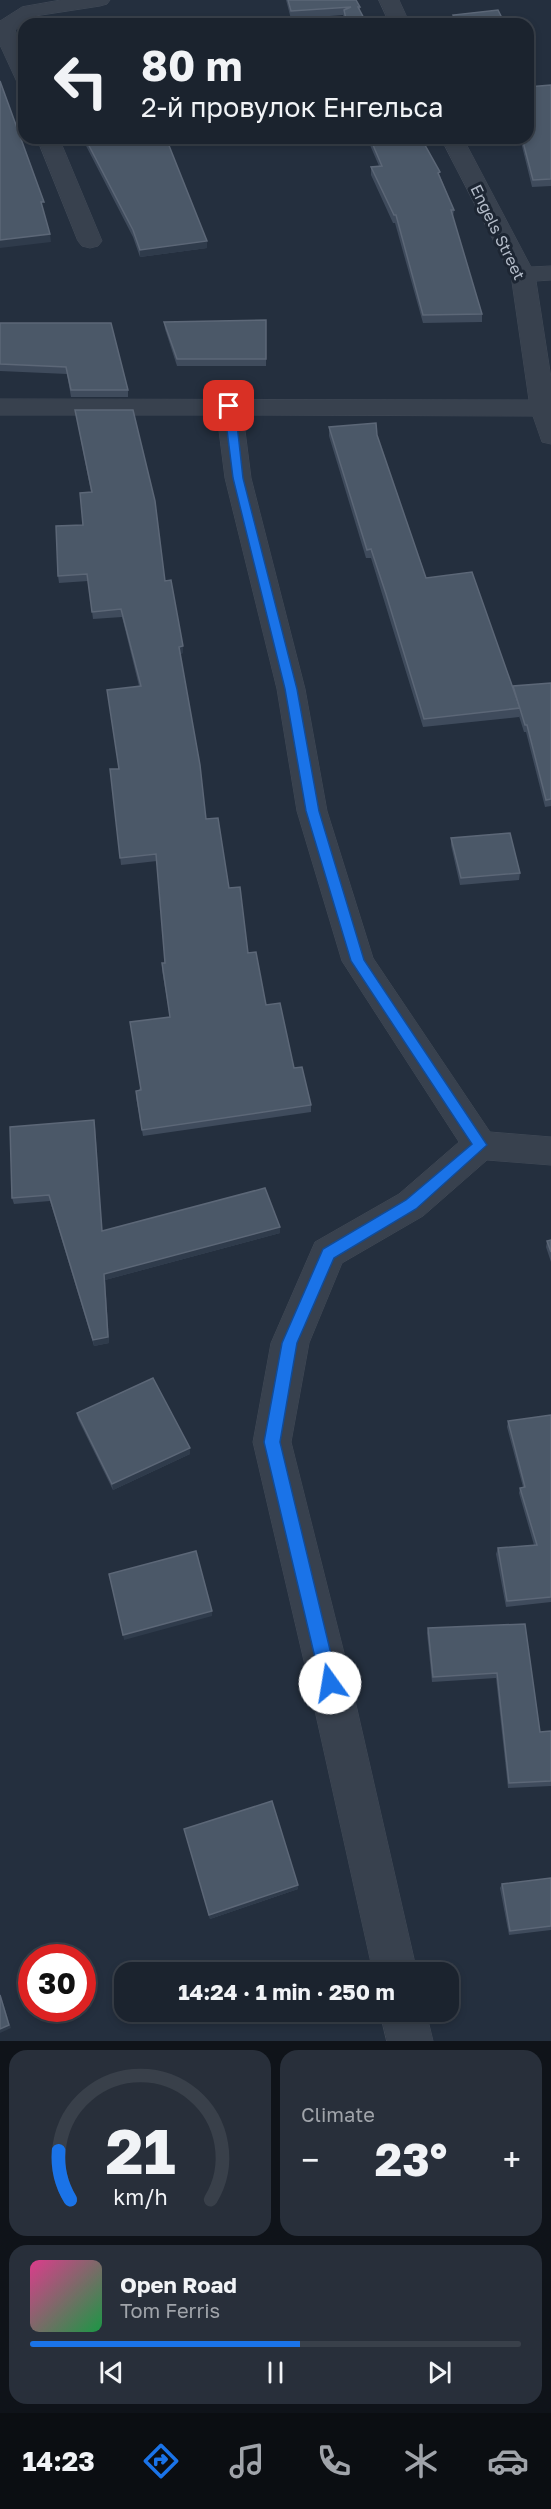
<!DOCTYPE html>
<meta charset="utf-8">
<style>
body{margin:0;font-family:"Golos Text",sans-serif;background:#282f3a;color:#f1f3f6;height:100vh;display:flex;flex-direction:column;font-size:22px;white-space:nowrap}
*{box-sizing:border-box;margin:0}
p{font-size:20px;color:#a0a4aa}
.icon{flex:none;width:33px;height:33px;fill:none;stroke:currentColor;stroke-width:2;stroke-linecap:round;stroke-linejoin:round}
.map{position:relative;height:2041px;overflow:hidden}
.details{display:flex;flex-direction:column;gap:9px;padding:9px;background:#0f1319;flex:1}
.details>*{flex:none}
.hud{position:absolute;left:18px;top:18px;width:516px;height:126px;border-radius:18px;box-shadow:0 3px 9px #0003,0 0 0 2px #39404a;background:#1b232e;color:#f1f3f6;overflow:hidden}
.speed{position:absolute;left:18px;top:1944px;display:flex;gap:12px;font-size:30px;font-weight:700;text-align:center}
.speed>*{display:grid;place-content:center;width:78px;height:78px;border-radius:50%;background:#1b232e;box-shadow:0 3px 9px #0003,0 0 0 2px #39404a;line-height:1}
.speed .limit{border:9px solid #d22;background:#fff;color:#111}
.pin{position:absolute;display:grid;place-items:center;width:51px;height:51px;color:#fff;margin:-26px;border-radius:12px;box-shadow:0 3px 9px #0006}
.me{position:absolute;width:66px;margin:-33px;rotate:347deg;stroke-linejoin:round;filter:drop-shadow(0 0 4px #0008)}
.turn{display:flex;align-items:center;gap:21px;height:126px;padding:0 24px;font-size:27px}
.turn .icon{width:78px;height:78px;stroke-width:2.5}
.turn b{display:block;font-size:42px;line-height:51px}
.big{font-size:45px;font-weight:700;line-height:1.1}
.details .widget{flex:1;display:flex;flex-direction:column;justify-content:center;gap:9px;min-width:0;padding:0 21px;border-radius:18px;background:#282f3a}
.details .dial{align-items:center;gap:0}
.dial svg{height:156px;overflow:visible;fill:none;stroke:#39404a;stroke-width:7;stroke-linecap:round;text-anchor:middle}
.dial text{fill:#f1f3f6;stroke:none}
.song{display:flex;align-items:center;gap:18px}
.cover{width:72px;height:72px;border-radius:9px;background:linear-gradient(135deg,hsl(330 70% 55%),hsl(140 70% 35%))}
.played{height:6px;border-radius:3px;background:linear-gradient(90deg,#1a73e8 55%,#39404a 55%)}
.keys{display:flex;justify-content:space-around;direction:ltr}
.heat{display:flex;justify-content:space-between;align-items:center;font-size:33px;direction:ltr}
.details .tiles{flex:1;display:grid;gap:9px;grid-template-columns:1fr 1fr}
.widget:last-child{grid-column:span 2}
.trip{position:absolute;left:114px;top:1962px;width:345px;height:60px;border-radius:18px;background:#1b232e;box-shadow:0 3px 9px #0003,0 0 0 2px #39404a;font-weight:700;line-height:60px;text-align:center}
.menu{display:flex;height:96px;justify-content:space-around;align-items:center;background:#0b0e12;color:#a0a4aa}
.menu .icon{width:42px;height:42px}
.menu .selected{color:#1a73e8}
.menu b{font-size:27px;color:#f1f3f6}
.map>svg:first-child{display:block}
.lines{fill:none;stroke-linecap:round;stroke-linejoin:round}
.minor-casing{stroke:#414a57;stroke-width:1}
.minor{fill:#38414e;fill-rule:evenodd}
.wall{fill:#3f4b5c}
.shaded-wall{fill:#2f3b4b}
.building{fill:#4b5868;stroke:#5c6777;stroke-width:1.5}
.route{fill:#1a73e8;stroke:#114b97;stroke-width:1.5}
.labels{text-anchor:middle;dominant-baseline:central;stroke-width:6;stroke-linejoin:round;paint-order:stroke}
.far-street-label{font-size:16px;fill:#b4bcc9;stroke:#1d2633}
</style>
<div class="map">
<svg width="551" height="2041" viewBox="0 0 551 2041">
<rect width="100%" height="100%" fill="#242f3e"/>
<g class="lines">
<g class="minor-casing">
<g id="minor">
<polygon points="61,0 110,0 107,4 100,6 35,16 15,30 24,52 24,84 17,82 0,45 0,21 22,7"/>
<polygon points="379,0 399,0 410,24 390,24"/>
<polygon points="37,138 59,138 102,241 98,246 90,248 82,246 78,241"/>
<polygon points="441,138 463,138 531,267 551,266 551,280 536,281 551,378 551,444 542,442 533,416 243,415 251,478 305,689 327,811 373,958 490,1132 551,1137 551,1165 487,1160 423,1216 342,1263 309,1343 291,1442 346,1661 417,1972 373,1972 304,1661 253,1442 271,1343 315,1242 399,1194 459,1142 342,961 297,811 277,689 225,478 217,415 0,415 0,399 529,400 511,275"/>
<polygon points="380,2012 426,2012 433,2041 387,2041"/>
</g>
</g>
<use href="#minor" class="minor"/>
</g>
<g class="wall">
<polygon points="286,0 356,0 360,7 360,11 367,24 345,24 343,15 291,19"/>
<polygon points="453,15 505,24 454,24 453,22"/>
<polygon points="551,85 551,186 532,187 520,138 528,138"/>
<polygon points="82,138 166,138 207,248 140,257 133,237"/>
<polygon points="367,138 421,138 440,176 454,210 453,217 482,314 482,322 423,323 395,223 393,223 371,175 371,167 379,166"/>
<polygon points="266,320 266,366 177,366 165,329 164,322"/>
<polygon points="0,323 128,390 128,397 71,397 67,374 0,371"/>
<polygon points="75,410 165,581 183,653 180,654 206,819 229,888 248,953 266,1005 311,1105 311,1112 143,1136 136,1097 170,1017 162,970 162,963 165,963 157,861 121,865 110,769 119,769 139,686 122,617 93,619 88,581 59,583 58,576 83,525 91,492"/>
<polygon points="329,427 377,435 426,578 513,689 513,686 551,683 551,806 545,807 526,732 524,732 519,716 519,717 423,727 371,558 366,558 329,436"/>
<polygon points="451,838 520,873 519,880 460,885 451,845"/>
<polygon points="95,1126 102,1231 280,1233 105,1280 109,1343 94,1346 50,1201 14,1204 12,1198"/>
<polygon points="551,1240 551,1262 546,1247 547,1241"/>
<polygon points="77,1413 190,1448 190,1454 113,1490 78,1419"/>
<polygon points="551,1415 551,1602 506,1607 496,1554 498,1548 534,1545 519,1493 520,1488 523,1487 507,1427 508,1421"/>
<polygon points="525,1624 540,1732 551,1731 551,1786 508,1788 496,1678 432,1682 427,1633 428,1628"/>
<polygon points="184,1829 298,1889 210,1919"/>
<polygon points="551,1878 551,1930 509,1935 500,1888 502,1884"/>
</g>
<g class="shaded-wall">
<polygon points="50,234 51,242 0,248 0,240"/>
<polygon points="207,241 207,248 140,257 140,250"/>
<polygon points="183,646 183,653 179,654 179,647"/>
<polygon points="280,1227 280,1233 105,1280 109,1343 94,1346 93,1340 104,1274"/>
<polygon points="190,1448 190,1454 113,1490 112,1484"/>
<polygon points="212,1611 212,1616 124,1640 123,1635"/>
<polygon points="298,1885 298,1889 210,1919 209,1915"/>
<polygon points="0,1993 11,2028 0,2033"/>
</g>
<g class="building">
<polygon points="288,0 356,0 360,7 358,7 367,24 347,24 344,10 351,7 291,11"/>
<polygon points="498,10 505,24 458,24 453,15"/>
<polygon points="0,81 44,202 41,202 50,234 0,240"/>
<polygon points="551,85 551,179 533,180 522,138 528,138 528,87"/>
<polygon points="85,138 166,138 207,241 140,250 133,230"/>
<polygon points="370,138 421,138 440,172 438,173 454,210 451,210 482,314 423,315 396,215 394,215 371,167 382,166"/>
<polygon points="266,320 266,359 177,359 164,322"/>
<polygon points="0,323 111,323 128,390 71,390 66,367 0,364"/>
<polygon points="75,410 133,410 155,501 165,581 171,580 183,646 179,647 200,765 206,819 218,818 229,888 240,887 248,953 256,952 266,1005 280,1003 294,1068 302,1067 311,1105 142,1130 136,1091 141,1090 130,1022 170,1017 162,963 165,963 156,854 120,858 110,769 119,769 107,690 141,686 121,609 92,612 87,574 58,576 56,526 83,525 80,493 92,492"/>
<polygon points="376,423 377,435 426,578 472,572 520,708 424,719 386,594 371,549 367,550 329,427"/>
<polygon points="551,683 551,799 546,800 527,725 525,725 513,686"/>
<polygon points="510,833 520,873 461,878 451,838"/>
<polygon points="94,1120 102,1231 265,1188 280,1227 104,1274 108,1337 93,1340 49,1195 12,1198 10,1127"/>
<polygon points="551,1240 551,1252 547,1241"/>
<polygon points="153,1378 190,1448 112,1484 77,1413"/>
<polygon points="551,1415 551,1597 507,1601 498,1548 537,1545 520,1488 525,1487 508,1421"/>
<polygon points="196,1551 212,1611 123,1635 109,1574"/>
<polygon points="525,1624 540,1732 551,1731 551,1781 509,1783 497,1673 433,1677 428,1628"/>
<polygon points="272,1801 298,1885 209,1915 184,1829"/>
<polygon points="551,1878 551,1926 510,1931 502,1884"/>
<polygon points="0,1995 9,2025 0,2029"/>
</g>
<polygon class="route" points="229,403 235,406 243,478 297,689 319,811 364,960 487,1145 416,1209 334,1258 297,1343 280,1442 338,1683 336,1689 330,1692 324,1689 321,1683 264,1442 282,1343 323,1249 406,1200 472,1144 351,961 306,811 285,689 233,478 224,406"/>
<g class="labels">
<g class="far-street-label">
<text transform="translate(498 232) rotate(64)">Engels Street</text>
</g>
</g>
</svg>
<div class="speed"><div class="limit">30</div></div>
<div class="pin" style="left:229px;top:406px;background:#d93025"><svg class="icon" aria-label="arrive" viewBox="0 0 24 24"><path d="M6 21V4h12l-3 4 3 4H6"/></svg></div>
<svg class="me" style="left:330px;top:1683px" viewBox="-20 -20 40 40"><circle r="19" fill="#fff"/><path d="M0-13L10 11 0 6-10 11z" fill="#1a73e8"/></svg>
<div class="trip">14:24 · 1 min · 250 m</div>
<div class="hud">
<div class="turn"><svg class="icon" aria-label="left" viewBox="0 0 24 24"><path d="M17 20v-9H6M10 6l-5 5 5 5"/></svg><div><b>80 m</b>2-й провулок Енгельса</div></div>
</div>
</div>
<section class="details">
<div class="tiles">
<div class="widget dial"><svg viewBox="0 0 100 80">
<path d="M14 69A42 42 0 1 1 86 69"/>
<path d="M14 69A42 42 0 0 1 8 44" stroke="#1a73e8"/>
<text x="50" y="56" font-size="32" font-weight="700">21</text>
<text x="50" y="72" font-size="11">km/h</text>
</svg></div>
<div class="widget"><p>Climate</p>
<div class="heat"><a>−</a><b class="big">23°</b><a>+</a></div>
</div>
<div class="widget">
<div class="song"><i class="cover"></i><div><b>Open Road</b><p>Tom Ferris</p></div></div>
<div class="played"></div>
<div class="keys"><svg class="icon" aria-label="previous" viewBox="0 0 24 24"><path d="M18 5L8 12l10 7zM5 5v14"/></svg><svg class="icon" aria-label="pause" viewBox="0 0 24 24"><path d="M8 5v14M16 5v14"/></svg><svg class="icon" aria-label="next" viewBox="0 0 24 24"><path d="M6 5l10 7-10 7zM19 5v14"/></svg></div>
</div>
</div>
</section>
<nav class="menu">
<b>14:23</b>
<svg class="icon selected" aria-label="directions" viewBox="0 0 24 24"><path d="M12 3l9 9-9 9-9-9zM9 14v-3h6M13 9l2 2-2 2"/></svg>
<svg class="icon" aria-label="music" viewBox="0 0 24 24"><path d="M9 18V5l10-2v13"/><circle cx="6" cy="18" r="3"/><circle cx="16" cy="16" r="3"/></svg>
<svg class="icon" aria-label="phone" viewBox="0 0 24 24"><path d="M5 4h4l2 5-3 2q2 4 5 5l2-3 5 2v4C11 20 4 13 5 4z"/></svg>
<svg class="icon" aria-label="climate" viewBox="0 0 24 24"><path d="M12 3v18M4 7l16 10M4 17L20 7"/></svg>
<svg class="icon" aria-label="car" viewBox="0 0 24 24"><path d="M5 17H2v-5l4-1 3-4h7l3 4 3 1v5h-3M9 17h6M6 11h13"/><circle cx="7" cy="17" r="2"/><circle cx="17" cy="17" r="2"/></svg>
</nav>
